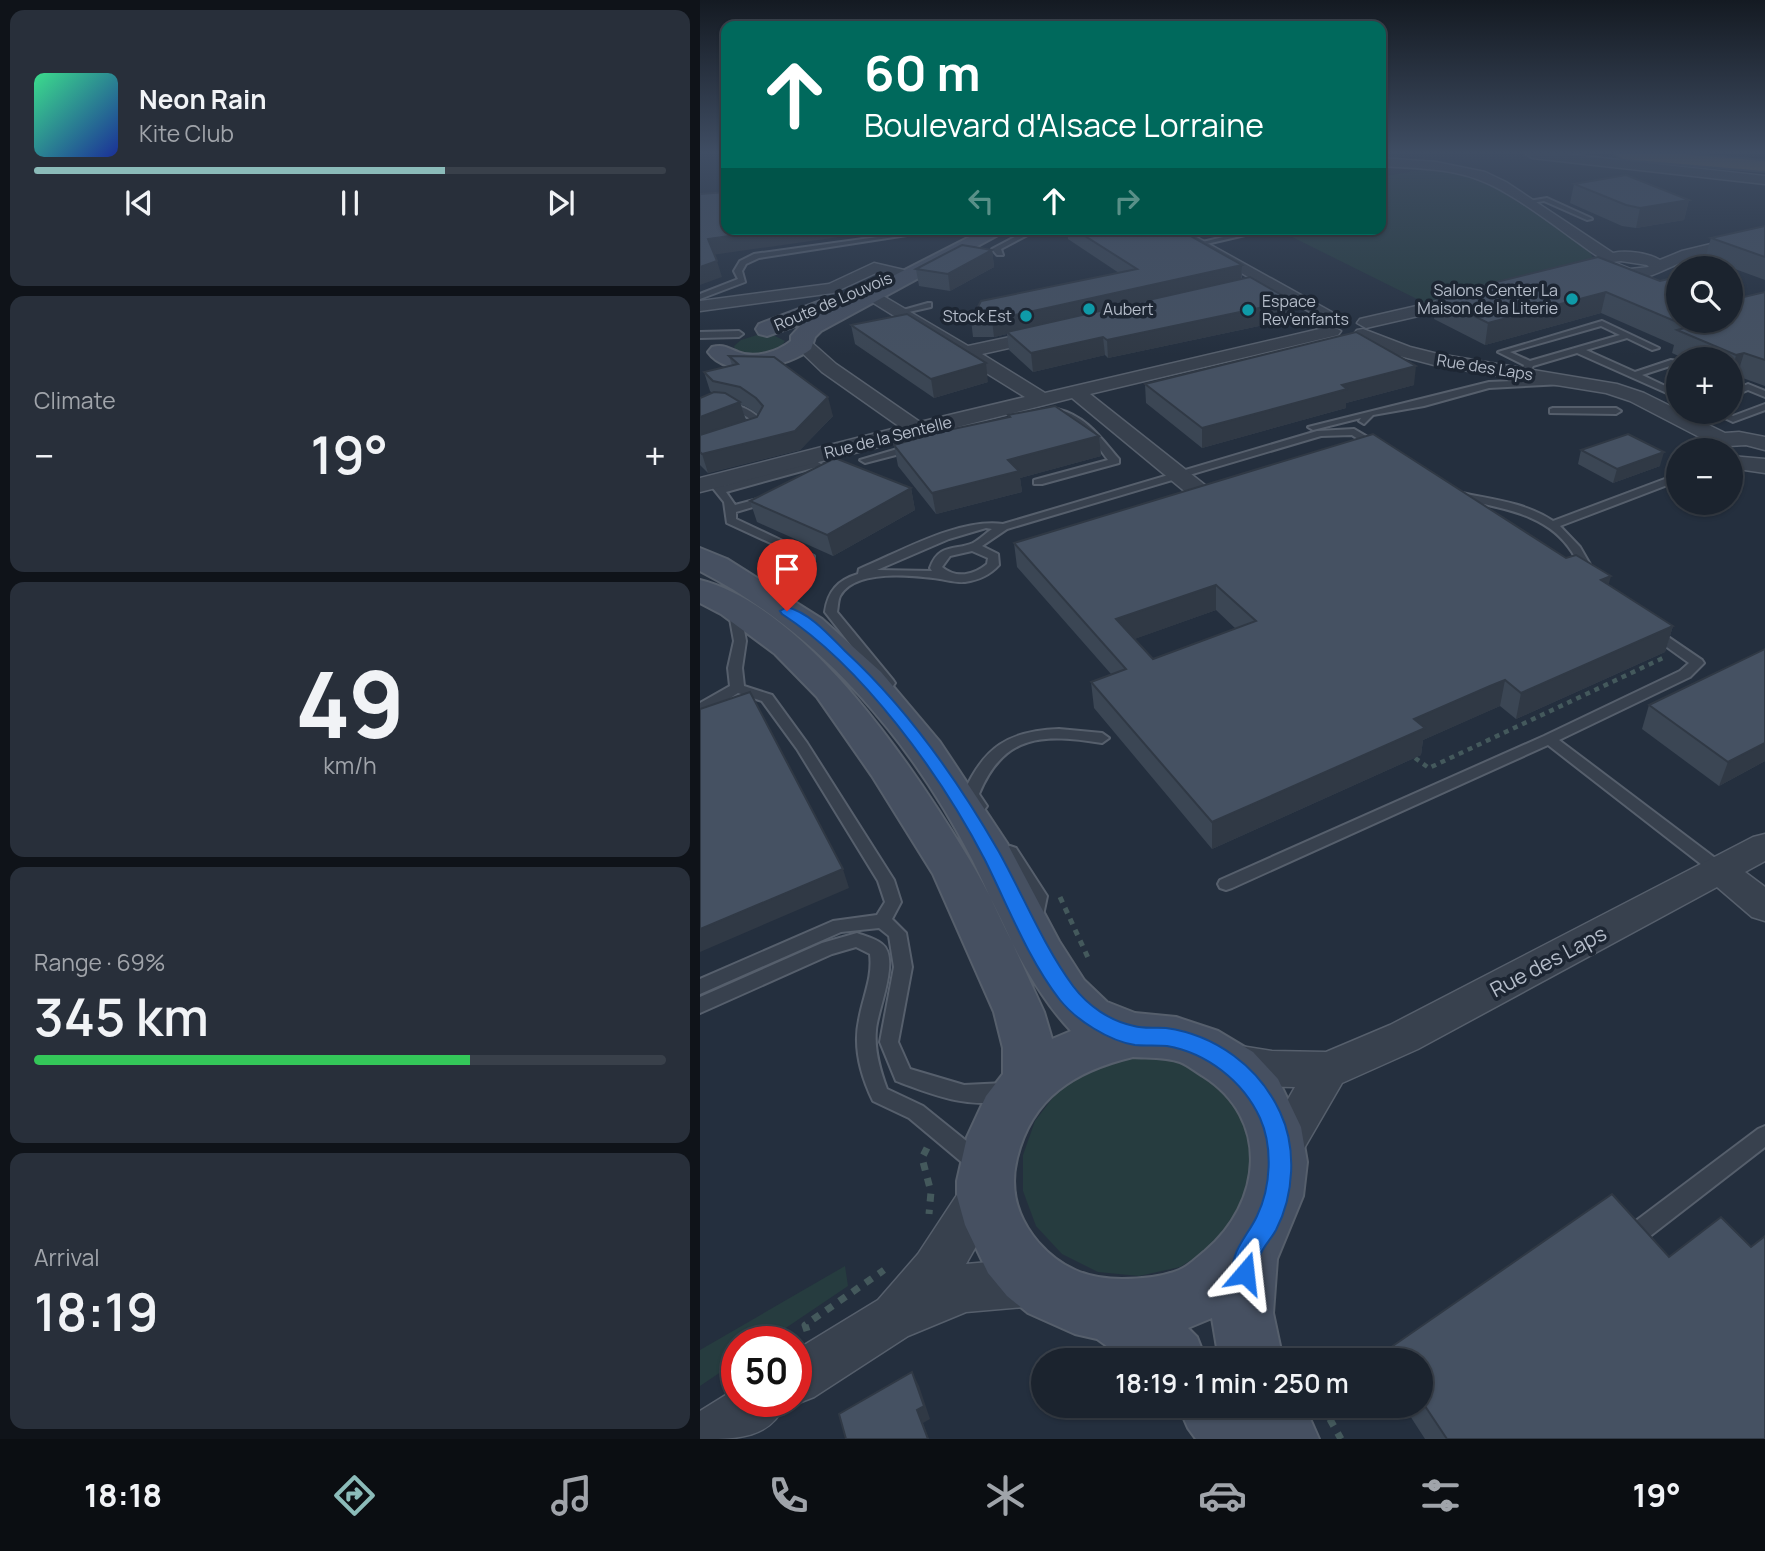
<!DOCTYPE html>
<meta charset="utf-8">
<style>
body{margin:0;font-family:Manrope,sans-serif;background:#282f3a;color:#f1f3f6;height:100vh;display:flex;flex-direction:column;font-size:26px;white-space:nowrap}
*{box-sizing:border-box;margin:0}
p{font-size:23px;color:#a0a4aa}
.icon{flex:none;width:38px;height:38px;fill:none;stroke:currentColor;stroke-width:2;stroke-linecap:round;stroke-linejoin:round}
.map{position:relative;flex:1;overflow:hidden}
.sheet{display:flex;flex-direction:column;gap:10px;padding:10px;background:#0f1319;width:700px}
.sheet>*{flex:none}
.top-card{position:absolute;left:21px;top:21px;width:665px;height:214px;border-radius:14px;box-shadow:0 2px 5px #0004,0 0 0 2px #39404a;background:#00695c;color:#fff;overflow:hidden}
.tools{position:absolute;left:966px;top:256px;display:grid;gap:14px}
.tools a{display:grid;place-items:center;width:77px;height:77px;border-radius:50%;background:#1b232e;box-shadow:0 2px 5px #0004,0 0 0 2px #39404a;font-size:35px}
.speed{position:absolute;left:21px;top:1326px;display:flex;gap:14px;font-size:35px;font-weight:700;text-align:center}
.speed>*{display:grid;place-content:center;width:91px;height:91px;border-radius:50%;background:#1b232e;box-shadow:0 2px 5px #0004,0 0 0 2px #39404a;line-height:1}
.speed .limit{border:10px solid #d22;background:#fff;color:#111}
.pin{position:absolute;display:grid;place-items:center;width:60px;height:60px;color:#fff;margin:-72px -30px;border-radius:50% 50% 50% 0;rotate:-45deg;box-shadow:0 0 7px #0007}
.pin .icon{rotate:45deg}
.me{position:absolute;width:77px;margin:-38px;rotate:17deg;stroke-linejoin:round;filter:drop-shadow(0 0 5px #0008)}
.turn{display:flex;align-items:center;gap:24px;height:147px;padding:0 28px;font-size:32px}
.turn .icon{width:91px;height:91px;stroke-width:2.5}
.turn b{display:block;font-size:49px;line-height:60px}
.lanes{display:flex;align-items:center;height:66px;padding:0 28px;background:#0003;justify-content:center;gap:35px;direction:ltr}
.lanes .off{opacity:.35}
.big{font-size:52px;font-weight:600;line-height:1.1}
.sheet .tile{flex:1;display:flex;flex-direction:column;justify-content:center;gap:10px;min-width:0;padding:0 24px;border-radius:14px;background:#282f3a}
.sheet .dial{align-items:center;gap:0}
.dial b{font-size:91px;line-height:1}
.song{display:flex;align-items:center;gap:21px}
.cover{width:84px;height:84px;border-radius:10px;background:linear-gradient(135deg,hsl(150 70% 55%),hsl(230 70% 35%))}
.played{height:7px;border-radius:4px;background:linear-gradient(90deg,#8bbbb9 65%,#39404a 65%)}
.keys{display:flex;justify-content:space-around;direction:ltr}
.heat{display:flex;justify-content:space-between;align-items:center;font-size:38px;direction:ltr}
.charge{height:10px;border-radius:5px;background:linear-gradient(90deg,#34c759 69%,#39404a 0)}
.trip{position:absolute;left:331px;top:1348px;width:402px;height:70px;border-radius:35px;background:#1b232e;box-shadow:0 2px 5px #0004,0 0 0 2px #39404a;font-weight:600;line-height:70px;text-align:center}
.dock{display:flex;height:112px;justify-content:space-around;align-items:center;background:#0b0e12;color:#a0a4aa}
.dock .icon{width:49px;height:49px}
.dock .active{color:#8bbbb9}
.dock b{font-size:32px;color:#f1f3f6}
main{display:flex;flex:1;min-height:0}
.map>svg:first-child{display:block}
.green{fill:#263c3f}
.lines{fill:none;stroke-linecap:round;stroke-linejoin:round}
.lane-casing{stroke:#565f6c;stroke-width:4}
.street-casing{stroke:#565f6c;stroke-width:3}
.secondary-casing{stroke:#565f6c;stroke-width:4}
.highway-casing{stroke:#434c59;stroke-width:4}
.path-far2{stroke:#44595c;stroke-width:4.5;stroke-dasharray:5 5;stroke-linecap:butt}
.path-far1{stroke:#44595c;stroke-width:5;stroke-dasharray:6 6;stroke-linecap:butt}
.path{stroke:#44595c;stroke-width:7;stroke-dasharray:8 8;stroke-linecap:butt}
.lane{fill:#38414e;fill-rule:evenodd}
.street{fill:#38414e;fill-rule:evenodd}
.secondary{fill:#465061;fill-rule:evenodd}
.highway{fill:#746855;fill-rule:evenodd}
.wall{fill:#3b4654;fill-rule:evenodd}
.shaded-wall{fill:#303945}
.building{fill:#455162;stroke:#303945;stroke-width:2;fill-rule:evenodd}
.route{fill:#1a73e8;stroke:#114b97;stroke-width:2}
.culture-dot{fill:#0f9aa8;stroke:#1d2633;stroke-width:2.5}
.labels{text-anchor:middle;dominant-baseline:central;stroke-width:7;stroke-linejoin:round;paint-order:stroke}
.far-poi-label{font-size:16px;fill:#b4bcc9;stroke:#1d2633;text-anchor:end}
.far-street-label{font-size:16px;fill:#b4bcc9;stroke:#1d2633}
.near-street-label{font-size:21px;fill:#b4bcc9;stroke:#1d2633}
</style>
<main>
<section class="sheet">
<div class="tile">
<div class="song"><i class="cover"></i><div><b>Neon Rain</b><p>Kite Club</p></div></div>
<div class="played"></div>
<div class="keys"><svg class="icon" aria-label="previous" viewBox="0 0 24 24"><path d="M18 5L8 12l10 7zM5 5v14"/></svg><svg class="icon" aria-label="pause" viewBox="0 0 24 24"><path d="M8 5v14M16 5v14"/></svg><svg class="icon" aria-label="next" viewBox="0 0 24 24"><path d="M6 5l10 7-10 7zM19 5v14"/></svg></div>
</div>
<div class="tile"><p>Climate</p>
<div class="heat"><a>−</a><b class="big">19°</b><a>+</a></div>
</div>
<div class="tile dial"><b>49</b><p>km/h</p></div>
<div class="tile"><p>Range · 69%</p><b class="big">345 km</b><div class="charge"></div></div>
<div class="tile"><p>Arrival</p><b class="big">18:19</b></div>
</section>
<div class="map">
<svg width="1065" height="1439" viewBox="0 0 1065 1439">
<rect width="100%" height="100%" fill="#242f3e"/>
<g class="green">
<polygon points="730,168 782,178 878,242 888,249 893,258 873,268 727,304 578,230 681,229 681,177"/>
<path d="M57,335H73L85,341C76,355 49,357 35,349L34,346L41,340Z"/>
<polygon points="458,1057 492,1065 544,1110 555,1143 542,1215 516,1245 480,1267 439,1276 398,1272 362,1254 336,1226 323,1191 323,1155 335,1121 358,1091 387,1070 422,1059"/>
<polygon points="145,1266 148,1286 65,1342 37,1342 37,1361 0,1386 0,1350"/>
</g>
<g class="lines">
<g class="lane-casing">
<g id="lane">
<polygon points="847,198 891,218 892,219 887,220 844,201 825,204 822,202"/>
<polygon points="196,229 203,229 207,235 59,258 46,264 42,271 45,282 0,299 0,294 38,279 34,271 40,261 54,254 199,234"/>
<polygon points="330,229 339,229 301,249 303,255 297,255 292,249"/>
<polygon points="557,229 571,229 498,246 494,244"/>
<polygon points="228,303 231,303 231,307 200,314 196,312"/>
<path d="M902,321L959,348L952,350L927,338L886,350L935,372L971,360L978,361V367L973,365L942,375L978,392V398L877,353L833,366L828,375L825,376L821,373L824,365L798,352ZM901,326L920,335L830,361L810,352Z"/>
<polygon points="0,332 39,331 43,334 39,337 0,338"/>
<polygon points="860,379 865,382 863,384 789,388 724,406 673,415 664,424 659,421 661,418 613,430 608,427 789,382"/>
<polygon points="1048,384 1065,391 1065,397 1048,390 1031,397 1031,391"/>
<path d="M0,401C26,401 49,404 66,425L60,434H54L52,432L56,425C41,408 21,406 0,407Z"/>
<polygon points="978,404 978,410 964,414 959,411"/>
<polygon points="1065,404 1065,410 1033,422 1010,411 1024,411 1033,416"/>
<polygon points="853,408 916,408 921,411 916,414 850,413 850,409"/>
<path d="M357,409C386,416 400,437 419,459V463L342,484H334V480L408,460C396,444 383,423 363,416C355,413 348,417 341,413Z"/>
<path d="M654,429L681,445V449H673L652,435L621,436L307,529L282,546L298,554L299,565C290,575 279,580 265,582C255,583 244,579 233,578C209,575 154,570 140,596C138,600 138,607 137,612L193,680L195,683L193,686H183L125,612C128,591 138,580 158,574L159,569C200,552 258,518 303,524L617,431ZM286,528L292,529C286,533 280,539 273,543C254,551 239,543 230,568L232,571L177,570L249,539ZM272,551L288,558L287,564C274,575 256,579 242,567L250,556Z"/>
<polygon points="211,445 215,446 215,450 165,463 160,460"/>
<polygon points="116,461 121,464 120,466 26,492 35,505 69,496 73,497 73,501 36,512 36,519 114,556 114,560 110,561 27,523 24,502 8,482 9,480 17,480 22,486"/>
<path d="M978,474V481L860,526L880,547L895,573L889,577L881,573C878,566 876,558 872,552C846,511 796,508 753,497L752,495L757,492C789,499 825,502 853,521Z"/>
<path d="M34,604L40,608L46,641L42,668L44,686L72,695L107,743L194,880L201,902L192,919L206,933L212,967L198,1042L210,1069L264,1085L305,1083L312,1086L315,1092L312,1098C275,1112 231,1094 196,1081L180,1042L194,967L189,936L179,928L141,932L0,994V979L133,921L177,915L185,902L178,881L97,749L62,701L38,693L18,706L0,712V703L30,686L28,668L34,641L28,608Z"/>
<polygon points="955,628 1002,660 1004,663 990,677 859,740 1027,867 1029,871 1027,875 1021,877 1015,875 848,745 532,888 526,890 520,888 518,884 520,880 844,736 980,671 989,663 950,635 949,632 950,629"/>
<path d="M359,729L402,733L409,738L402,743C344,734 304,733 279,794L287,806L284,810H274L263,794C284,747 308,731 359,729Z"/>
<polygon points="310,846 316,848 347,896 341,925 335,927 329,925 327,920 331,897 302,852 304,848"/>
<path d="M157,933C165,936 176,939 182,944C201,958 177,1011 176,1030C174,1050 180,1070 187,1089L223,1106L285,1156L288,1163L285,1170L278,1173L271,1170L209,1118L173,1101C161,1076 153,1047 159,1020C163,996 173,978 170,954L156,947L132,954L0,1013V997L122,943Z"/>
<polygon points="1065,1126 1065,1147 945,1240 937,1244 929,1240 926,1233 929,1226 1058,1129"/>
</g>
</g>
<g class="street-casing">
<g id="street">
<polygon points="826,154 865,154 1065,176 1065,184 832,158"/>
<path d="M681,158L736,162L785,172L806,182L913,253C926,250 949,253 960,260L982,251L1065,231V239C1042,245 1019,250 996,257C965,265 926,301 896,263L900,258C866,235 814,192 777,179C747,168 712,168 681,166ZM921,261L947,265L949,267L930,269L913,262Z"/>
<polygon points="464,229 482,229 646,320 637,325 631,324"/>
<polygon points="174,263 204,270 206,273 198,278 176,273 133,293 0,311 0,301 129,284"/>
<polygon points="173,290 268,346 347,329 353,330 356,334 353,338 282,354 345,393 632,326 641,331 638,335 390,394 510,489 513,494 510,499 494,499 372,398 0,492 0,478 200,427 122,372 97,348 94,344 97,340 109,340 136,364 220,422 325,397 167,299 165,295 167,291"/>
<polygon points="773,293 781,298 779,302 666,328 657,323 660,319"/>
<polygon points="663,329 710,347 738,354 917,384 944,393 1025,433 1039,432 1065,437 1065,450 1046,445 1028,446 1026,450 1004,450 1007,441 930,401 906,393 738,366 696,355 657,338 654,334 657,330"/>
<polygon points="1031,456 1065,459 1065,473 1031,468"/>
<path d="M1065,834V861L1045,872L1065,887V921L1052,917L1017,887L718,1049L642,1083L595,1164L580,1170L565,1164L559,1150L595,1087C568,1087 540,1084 514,1074L508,1062L514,1050L528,1044L572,1051L626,1052L690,1025L1053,837Z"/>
<polygon points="286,1169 302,1175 308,1190 266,1264 335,1258 352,1265 359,1282 352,1299 335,1306 266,1312 208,1336 114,1397 96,1404 91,1402 96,1402 96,1350 178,1300 218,1254 270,1175"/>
<path d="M37,1388V1402H86C71,1439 38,1439 0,1439V1411Z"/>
</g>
</g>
<g class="secondary-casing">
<g id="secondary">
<path d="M285,229H309L121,331L115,337L111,349C88,367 28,381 8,352L12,347C24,344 27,348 38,352C55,359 77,352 91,341V336L103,323L67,336L59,334L56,329L59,324L120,301L128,299L138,304Z"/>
<path d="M0,548L27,559L122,619L181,672L240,742L307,843L359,941L384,980L407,1002L435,1013L476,1017L518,1031L553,1052L578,1079L601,1127L607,1162L603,1196L577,1259L573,1313L583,1360H519L512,1318L488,1328L497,1337L506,1360H426L397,1339L375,1334L328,1313L307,1296L288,1273L265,1225L257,1196V1181L267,1137L286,1096L303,1074V1048L294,1012L233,874L172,776L117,697L75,654L21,614L0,603V580C107,607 214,768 269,859C298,907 320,961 344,1012L352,1039L371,1031C326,983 302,920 273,861C212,742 121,633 0,571ZM433,1057C448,1058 466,1057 480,1062C488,1065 496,1072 503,1076C571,1119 562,1203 505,1251C497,1257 489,1266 479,1270C462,1277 440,1279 422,1279C387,1279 361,1268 338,1242C317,1217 309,1190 317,1158C332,1097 375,1071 433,1057Z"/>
<polygon points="478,1405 604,1405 619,1439 496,1439 488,1428"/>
</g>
</g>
<g class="highway-casing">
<polygon id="highway" points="915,154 980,154 1065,161 1065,171 923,159"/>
</g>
<polyline class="path-far2" points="715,758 729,768 963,658"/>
<polyline class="path-far1" points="360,897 390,962"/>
<g class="path">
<polyline points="227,1148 222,1158 231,1192 229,1214"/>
<polyline points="107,1331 105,1325 184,1270"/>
<polyline points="622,1405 641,1439"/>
</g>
<use href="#lane" class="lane"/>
<use href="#street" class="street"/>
<use href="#secondary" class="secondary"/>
<use href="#highway" class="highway"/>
</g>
<g class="wall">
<polygon points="874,184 989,200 984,220 936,228 922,226 870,203"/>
<polygon points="1065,226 1065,280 1005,258 1011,238"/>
<polygon points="367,229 480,229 480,231 542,265 542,279 592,319 408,358 405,355 333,372 309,350 307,334 294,337 273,337 271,320 419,273 368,239"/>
<polygon points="292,250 294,267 250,291 219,286 216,269"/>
<polygon points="898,257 978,320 1065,292 1065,386 1037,376 1031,378 1031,359 985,359 972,353 974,345 901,313 785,345 734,319 736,297"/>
<polygon points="151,325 288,382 234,398 155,344"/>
<path d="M29,356L133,416L100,450L8,473L0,465V398L12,393L10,391L4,372L32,365ZM41,405L45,406L58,414L57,417L46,420Z"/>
<polygon points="445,384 714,385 646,403 646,408 502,448 446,403"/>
<polygon points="308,415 399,436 401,456 320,478 322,492 236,514 198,466 194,445 308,417"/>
<polygon points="881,450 960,466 913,483 878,464"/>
<polygon points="211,488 215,510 133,556 57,522 50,501"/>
<path d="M314,543L908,585L973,626L965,652L816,719L800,706L786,712L723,740L721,755L512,849L394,708L391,682L411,674L317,567ZM516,610L536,629L453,659L434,639Z"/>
<polygon points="1065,649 1065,761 1019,786 942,729 949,705"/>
<polygon points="1051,1247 1065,1439 725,1439 703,1405 721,1405 721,1360 685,1360 687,1350 969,1257"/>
</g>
<g class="shaded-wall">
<polygon points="989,200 984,220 936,228 940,208"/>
<polygon points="79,229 174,229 174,232 12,255 8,239"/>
<polygon points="292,250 294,267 250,291 248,274"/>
<polygon points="17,261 22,277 0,285 0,267"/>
<polygon points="542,265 541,281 307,332 307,334 294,337 292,320"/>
<polygon points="906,292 901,313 785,345 788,323"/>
<polygon points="592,301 592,319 408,358 407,340"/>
<polygon points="403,337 405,355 333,372 331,353"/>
<polygon points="1044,353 1037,376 1031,378 1036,355"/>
<polygon points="286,363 288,382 234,398 231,379"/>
<polygon points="716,366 714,385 646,403 646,408 502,448 502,428 642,385"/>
<polygon points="128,397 133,416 100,450 8,473 2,454"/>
<polygon points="40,402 46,421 0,447 0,417"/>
<polygon points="399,436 401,456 320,478 322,492 236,514 232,493 308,460"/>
<polygon points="964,452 960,466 913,483 917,469"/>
<polygon points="211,488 215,510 133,556 127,535"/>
<polygon points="911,576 904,601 901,580"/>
<polygon points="516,585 516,610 418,645 416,619"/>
<polygon points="973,626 965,652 816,719 821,693"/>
<polygon points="805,680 800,706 723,740 721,755 512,849 512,822 714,719"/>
<polygon points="1065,743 1065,761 1019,786 1028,762"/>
<polygon points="143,869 149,888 0,952 0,929"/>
<polygon points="212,1372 219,1386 230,1419 223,1423 229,1439 228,1439 217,1410"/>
</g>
<g class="building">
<polygon points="926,175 989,200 940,208 926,205 874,184"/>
<polygon points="26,192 26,229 79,229 8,239 17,261 0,267 0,194"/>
<polygon points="1065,226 1065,257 1011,238"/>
<polygon points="374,229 478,229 542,265 292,320 271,320 281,301 437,269"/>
<polygon points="262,245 292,250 248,274 216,269"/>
<polygon points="898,257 960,281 972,278 978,280 978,320 1031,320 1031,300 1065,292 1065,360 1044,353 1036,355 977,330 989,327 906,292 788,323 736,297"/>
<polygon points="550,277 592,301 407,340 403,337 331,353 307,332"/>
<polygon points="207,314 286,363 231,379 151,325"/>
<polygon points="656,332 716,366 642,385 647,389 502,428 445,384"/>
<polygon points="29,356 74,357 128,397 95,431 2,454 0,452 0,435 57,417 63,406 56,398 40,387 13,381 4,372 38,364"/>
<polygon points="14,392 25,393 40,402 0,417 0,398"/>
<polygon points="355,406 399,436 308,460 319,471 232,493 194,445 239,432 310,417 308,415"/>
<path d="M673,434L866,558L876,555L911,576L901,580L973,626L821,693L805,680L790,686L714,719L725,728L512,822L391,682L426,669L314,543ZM516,585L556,621L453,659L416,619Z"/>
<polygon points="928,434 964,452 917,469 881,450"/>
<polygon points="135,458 211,488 127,535 50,501"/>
<polygon points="1065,649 1065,743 1028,762 949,705"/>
<polygon points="50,692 143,869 0,929 0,709"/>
<polygon points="912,1194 969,1257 1021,1217 1051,1247 1065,1236 1065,1439 747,1439 721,1400 721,1360 693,1360 687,1350"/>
<polygon points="212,1372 224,1406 217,1410 228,1439 146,1439 139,1414"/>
</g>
<linearGradient id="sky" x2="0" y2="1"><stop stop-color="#141a22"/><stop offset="0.43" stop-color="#3f4d63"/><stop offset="1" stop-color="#3f4d63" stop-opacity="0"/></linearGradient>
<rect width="1065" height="355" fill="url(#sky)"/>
<path class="route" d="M87,607C110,613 129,635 145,651C207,708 257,779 299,852C324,897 343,945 373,986C388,1006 410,1021 434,1026C444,1029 455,1027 466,1028C516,1035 559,1067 580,1112C597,1148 594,1195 576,1230C571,1239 563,1247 559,1257C556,1265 558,1274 554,1282L545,1286L536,1282C525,1255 547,1238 557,1216C571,1187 573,1147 560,1118C543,1081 507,1053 467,1046C457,1045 446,1046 435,1045C409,1041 376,1020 360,1000C328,959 308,906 285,860C241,775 162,666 82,614L80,611Z"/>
<g class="culture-dot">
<circle cx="872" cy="299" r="7"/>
<circle cx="389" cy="309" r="7"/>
<circle cx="548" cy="310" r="7"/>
<circle cx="326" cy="316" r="7"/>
</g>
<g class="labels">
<g class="far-poi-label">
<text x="858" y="290">Salons Center La<tspan x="858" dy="18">Maison de la Literie</tspan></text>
<text x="562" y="301" text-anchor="start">Espace<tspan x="562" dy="18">Rev'enfants</tspan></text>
<text x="403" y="309" text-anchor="start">Aubert</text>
<text x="312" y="316">Stock Est</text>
</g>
<g class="far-street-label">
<text transform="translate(133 301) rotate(-23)">Route de Louvois</text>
<text transform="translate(785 367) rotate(9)">Rue des Laps</text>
<text transform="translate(188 437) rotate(-14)">Rue de la Sentelle</text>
</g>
<g class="near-street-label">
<text transform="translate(848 961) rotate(-28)">Rue des Laps</text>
</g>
</g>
</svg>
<div class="tools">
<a><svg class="icon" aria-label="search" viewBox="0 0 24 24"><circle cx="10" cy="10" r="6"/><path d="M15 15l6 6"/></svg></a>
<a>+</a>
<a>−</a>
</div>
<div class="speed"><div class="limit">50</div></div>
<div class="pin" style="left:87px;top:611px;background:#d93025"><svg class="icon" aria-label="arrive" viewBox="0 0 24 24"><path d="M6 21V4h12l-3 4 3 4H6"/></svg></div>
<svg class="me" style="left:545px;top:1273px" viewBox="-20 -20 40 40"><path d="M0-17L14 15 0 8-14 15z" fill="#1a73e8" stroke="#fff" stroke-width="4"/></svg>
<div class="trip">18:19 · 1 min · 250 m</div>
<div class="top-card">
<div class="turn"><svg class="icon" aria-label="ahead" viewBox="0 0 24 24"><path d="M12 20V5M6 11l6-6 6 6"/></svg><div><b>60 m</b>Boulevard d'Alsace Lorraine</div></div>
<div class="lanes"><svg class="icon off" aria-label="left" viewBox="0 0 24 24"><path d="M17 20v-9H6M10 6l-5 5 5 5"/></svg><svg class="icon" aria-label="ahead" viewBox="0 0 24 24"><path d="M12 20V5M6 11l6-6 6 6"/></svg><svg class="icon off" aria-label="right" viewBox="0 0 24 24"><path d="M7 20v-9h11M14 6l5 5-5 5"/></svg></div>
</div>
</div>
</main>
<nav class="dock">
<b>18:18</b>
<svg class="icon active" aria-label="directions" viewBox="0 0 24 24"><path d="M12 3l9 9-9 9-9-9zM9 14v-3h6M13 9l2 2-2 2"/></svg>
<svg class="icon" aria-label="music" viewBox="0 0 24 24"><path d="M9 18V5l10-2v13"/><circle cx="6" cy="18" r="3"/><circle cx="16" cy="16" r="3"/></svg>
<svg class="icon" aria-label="phone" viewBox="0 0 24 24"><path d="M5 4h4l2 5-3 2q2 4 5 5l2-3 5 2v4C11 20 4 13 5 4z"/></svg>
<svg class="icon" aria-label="climate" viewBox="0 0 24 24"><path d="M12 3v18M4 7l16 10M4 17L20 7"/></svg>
<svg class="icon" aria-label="car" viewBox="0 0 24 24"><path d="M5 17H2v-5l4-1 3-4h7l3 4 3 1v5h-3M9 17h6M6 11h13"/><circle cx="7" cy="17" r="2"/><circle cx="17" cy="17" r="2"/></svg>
<svg class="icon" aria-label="filters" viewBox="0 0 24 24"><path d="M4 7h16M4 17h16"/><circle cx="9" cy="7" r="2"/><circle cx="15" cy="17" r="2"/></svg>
<b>19°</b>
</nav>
